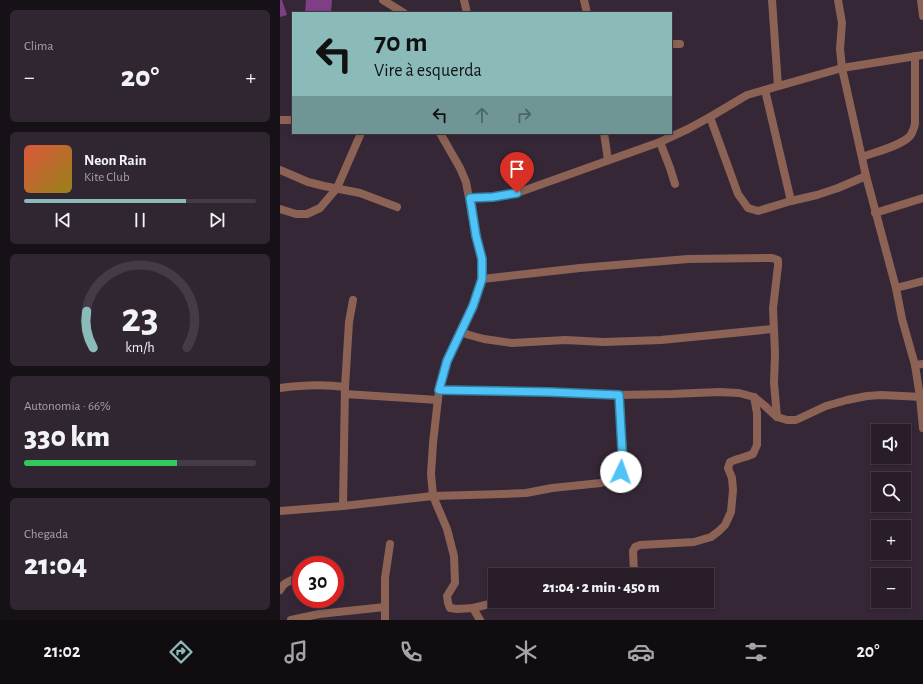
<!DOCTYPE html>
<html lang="pt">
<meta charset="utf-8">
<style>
body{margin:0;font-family:"Alegreya Sans",sans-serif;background:#302631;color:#f1f3f6;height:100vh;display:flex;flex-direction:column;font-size:15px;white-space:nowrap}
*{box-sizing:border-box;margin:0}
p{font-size:13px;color:#a5a2a8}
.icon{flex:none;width:22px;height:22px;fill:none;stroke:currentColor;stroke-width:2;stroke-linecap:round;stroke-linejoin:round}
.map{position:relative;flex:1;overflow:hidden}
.side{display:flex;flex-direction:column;gap:10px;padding:10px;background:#161017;width:280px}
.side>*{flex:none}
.guide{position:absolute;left:12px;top:12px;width:380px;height:122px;border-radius:0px;box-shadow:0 2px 6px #0003,0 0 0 1px #443b46;background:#8bbbb9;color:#111;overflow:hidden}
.tools{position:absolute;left:591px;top:424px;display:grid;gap:8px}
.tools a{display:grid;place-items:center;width:40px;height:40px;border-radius:0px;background:#281d29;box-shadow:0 2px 6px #0003,0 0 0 1px #443b46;font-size:20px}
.speed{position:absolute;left:12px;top:556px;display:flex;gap:8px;font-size:20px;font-weight:700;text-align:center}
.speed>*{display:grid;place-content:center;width:52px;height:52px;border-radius:50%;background:#281d29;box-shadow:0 2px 6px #0003,0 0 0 1px #443b46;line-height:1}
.speed .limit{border:6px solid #d22;background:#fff;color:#111}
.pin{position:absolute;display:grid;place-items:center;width:34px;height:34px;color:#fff;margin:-41px -17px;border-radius:50% 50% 50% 0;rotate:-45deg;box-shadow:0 0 4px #0007}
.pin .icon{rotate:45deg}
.me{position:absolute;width:44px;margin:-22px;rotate:3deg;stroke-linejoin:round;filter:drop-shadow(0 0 3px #0008)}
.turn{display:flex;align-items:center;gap:14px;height:84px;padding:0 16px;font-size:18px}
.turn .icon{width:52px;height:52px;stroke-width:2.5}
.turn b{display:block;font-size:28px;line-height:34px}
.lanes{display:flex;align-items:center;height:38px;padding:0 16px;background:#0003;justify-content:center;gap:20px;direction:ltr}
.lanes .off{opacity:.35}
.big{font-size:30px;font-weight:800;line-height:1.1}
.side .widget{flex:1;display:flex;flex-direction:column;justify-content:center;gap:6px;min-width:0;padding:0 14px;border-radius:6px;background:#302631}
.side .dial{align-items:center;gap:0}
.dial svg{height:104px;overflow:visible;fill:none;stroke:#443b46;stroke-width:7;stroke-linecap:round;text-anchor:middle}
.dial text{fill:#f1f3f6;stroke:none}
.song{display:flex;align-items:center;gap:12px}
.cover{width:48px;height:48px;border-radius:6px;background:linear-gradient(135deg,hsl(10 70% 55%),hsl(50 70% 35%))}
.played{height:4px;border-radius:2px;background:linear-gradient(90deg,#8bbbb9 70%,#443b46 70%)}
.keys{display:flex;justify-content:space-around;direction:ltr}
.heat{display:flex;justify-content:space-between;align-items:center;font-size:22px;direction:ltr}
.charge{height:6px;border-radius:3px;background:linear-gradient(90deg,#34c759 66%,#443b46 0)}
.trip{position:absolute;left:208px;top:568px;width:226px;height:40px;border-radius:0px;background:#281d29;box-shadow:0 2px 6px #0003,0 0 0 1px #443b46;font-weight:800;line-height:40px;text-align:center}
.menu{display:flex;height:64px;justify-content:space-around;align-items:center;background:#100c10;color:#a5a2a8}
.menu .icon{width:28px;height:28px}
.menu .selected{color:#8bbbb9}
.menu b{font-size:18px;color:#f1f3f6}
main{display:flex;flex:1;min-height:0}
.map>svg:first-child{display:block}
.building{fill:#7e3f85}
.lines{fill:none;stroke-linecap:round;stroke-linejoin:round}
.minor{stroke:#8c6255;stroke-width:8}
.route-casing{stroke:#337fa1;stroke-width:10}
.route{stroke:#4fc3f7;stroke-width:7}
</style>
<main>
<section class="side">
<div class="widget"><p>Clima</p>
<div class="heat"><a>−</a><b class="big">20°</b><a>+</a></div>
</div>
<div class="widget">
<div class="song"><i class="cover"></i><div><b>Neon Rain</b><p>Kite Club</p></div></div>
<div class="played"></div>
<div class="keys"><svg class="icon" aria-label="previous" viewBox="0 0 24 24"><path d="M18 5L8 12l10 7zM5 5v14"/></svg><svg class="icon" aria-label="pause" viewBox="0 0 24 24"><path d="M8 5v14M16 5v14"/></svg><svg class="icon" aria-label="next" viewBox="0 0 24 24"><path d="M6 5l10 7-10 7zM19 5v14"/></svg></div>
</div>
<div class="widget dial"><svg viewBox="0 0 100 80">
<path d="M14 69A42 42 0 1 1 86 69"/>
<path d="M14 69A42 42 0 0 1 9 41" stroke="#8bbbb9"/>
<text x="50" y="56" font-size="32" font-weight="700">23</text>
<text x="50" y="72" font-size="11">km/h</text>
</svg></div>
<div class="widget"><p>Autonomia · 66%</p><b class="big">330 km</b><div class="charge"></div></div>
<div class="widget"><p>Chegada</p><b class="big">21:04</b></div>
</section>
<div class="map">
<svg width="643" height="620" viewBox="0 0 643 620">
<rect width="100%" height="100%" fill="#362737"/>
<g class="building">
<polygon points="0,0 2,0 7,15 0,17"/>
<polygon points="26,0 52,0 51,13 25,13"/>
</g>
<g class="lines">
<g class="minor">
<polyline points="103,0 124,13"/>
<polyline points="184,0 187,13"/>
<polyline points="304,0 307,13"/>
<polyline points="492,0 498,86"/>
<polyline points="558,0 562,23 560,49 562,68 586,176 616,288 622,319 635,365 640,397 643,428"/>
<polyline points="641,0 643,16"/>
<polyline points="391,44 400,44"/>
<polyline points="485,90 511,201"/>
<polyline points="430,117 458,194 468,208 478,211 511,201 537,195 558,188 586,176"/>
<polyline points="0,120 13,120"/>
<polyline points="160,133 180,168 186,182 196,236 202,259 202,279 193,306 167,361 159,390 153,443 151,474 153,496 167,529 174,556 175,583 167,596 168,603 170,608 177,609 193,608 200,620"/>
<polyline points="324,133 328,160"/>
<polyline points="380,142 390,168 395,184"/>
<path d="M582,157C595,152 621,146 630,136C633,132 634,128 635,124V56"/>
<polyline points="0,170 28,182 44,186 80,193 117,207"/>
<polyline points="190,198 213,197 237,193 380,142 408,129 430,117 467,95 562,68 643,55"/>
<polyline points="0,209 16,214 27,214 40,208 57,188 81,133"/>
<polyline points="595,213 643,198"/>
<polyline points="202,279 300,268 408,259 492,258 498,260 498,266 493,308 495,354 494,383 497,417"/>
<polyline points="616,288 643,281"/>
<polyline points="181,332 189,335 204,339 232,343 285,340 324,342 381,340 493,329"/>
<polyline points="635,365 643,364"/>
<path d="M0,388C23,385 42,384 65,387"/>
<polyline points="159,390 269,392 339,395 392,394 439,392 459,393 474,397 485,406 497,417 507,420 516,420 546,406 567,400 587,396 601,395 643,397"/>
<polyline points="65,394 158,400"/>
<polyline points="63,506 65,387 69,322 73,300"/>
<polyline points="0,511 63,506 153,496 223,494 246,493 272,488 321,483 338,478 341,472 343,466 339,395"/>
<path d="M353,575L354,572L353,551L355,547L360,545L414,542L431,537L439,531L445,525L451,512L453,490L452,478L448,468L450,462C458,458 464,458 473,454L477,445V413L474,397"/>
<path d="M0,590C4,581 13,580 21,577"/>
<polyline points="193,608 222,601"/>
<polyline points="11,620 39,614 105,607"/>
<polyline points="105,620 105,578 110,544"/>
</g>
</g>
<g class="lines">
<g class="route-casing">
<polyline id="route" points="237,193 213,197 190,198 196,236 202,259 202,279 193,306 167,361 159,390 269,392 339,395 343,466 341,472"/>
</g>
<use href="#route" class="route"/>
</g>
</svg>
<div class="tools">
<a><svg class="icon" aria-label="sound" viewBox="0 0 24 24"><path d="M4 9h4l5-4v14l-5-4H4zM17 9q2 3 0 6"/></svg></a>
<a><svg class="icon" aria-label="search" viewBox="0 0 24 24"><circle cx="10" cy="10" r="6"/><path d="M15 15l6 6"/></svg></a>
<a>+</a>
<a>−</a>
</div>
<div class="speed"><div class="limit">30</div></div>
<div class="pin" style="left:237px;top:193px;background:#d93025"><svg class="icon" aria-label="arrive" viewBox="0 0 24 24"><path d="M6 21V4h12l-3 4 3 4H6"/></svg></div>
<svg class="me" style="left:341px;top:472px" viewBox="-20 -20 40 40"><circle r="19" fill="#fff"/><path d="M0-13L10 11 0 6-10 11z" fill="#4fc3f7"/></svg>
<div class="trip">21:04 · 2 min · 450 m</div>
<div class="guide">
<div class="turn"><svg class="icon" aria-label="left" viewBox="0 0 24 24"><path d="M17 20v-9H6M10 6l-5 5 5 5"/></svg><div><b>70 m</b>Vire à esquerda</div></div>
<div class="lanes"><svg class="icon" aria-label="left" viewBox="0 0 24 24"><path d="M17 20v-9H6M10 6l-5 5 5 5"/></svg><svg class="icon off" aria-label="ahead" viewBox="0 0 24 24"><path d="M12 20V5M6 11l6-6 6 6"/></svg><svg class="icon off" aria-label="right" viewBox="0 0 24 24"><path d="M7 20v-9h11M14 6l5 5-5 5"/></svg></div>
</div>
</div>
</main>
<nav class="menu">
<b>21:02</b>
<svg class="icon selected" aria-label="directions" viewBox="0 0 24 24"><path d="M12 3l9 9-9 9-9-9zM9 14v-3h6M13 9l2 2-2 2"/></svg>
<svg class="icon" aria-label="music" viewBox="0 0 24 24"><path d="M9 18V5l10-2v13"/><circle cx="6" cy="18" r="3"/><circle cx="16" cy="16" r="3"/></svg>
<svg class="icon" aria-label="phone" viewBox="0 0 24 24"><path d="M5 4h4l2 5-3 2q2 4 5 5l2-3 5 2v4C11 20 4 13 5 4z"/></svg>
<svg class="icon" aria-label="climate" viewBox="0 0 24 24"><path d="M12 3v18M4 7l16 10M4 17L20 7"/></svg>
<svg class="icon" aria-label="car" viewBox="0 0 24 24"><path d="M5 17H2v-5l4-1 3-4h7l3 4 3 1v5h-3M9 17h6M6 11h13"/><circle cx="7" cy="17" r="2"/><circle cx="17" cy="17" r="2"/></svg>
<svg class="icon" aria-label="filters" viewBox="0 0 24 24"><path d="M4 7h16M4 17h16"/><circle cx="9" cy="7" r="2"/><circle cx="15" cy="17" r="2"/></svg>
<b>20°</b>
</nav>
